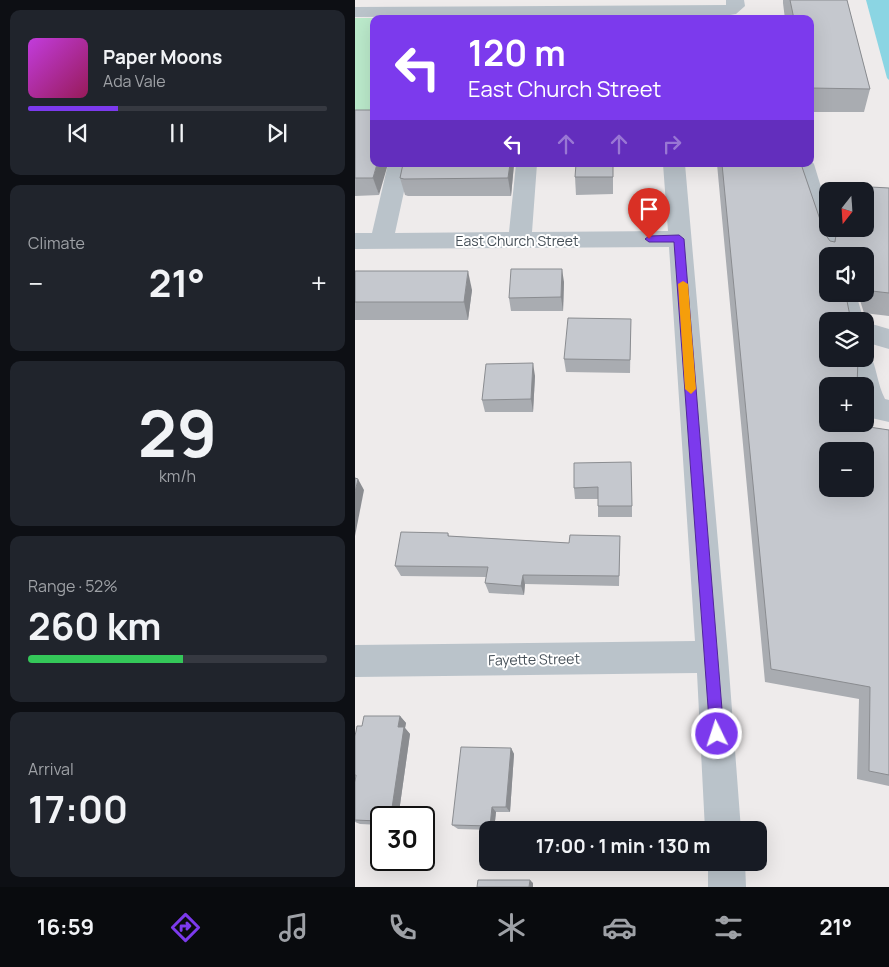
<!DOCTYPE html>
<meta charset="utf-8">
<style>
body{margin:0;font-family:Manrope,sans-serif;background:#20242c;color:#f1f3f6;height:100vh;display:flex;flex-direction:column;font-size:19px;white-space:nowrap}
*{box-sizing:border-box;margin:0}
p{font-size:16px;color:#9ea1a6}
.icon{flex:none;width:28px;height:28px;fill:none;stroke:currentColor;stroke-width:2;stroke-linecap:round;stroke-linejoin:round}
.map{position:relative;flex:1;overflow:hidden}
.details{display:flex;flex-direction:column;gap:10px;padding:10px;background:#0d0f14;width:355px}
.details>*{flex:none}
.hud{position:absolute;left:15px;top:15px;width:444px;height:152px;border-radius:10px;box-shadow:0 5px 20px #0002;background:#7c3aed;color:#fff;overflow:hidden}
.needle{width:32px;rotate:197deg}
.buttons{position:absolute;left:464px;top:182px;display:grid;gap:10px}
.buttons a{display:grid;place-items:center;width:55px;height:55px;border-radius:10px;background:#171b24;box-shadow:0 5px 20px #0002;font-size:25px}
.speed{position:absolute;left:15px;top:806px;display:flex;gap:10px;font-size:25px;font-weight:700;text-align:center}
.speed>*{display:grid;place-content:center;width:65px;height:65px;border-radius:50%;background:#171b24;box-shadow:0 5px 20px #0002;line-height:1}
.speed .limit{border:2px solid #111;border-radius:8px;background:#fff;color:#111}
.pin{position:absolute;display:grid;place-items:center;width:42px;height:42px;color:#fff;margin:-51px -21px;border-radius:50% 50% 50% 0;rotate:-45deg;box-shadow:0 0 5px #0007}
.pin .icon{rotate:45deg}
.me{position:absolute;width:55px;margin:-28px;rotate:356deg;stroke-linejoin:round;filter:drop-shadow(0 0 4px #0008)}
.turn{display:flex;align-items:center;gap:18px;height:105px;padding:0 15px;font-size:22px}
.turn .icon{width:65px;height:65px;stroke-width:2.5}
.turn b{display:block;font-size:35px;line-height:42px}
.lanes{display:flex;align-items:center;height:48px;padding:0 15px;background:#0003;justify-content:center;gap:25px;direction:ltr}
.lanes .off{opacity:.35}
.big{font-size:38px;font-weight:700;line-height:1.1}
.details .card{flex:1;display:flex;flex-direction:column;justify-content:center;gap:8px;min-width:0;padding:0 18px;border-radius:10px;background:#20242c}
.details .dial{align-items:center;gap:0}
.dial b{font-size:65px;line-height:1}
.song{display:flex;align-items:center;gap:15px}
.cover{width:60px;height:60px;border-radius:8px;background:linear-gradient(135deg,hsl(290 70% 55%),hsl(330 70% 35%))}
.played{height:5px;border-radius:2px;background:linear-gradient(90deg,#7c3aed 30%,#363941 30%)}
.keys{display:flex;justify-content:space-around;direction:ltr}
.heat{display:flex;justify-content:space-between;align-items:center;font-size:28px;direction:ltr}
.charge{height:8px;border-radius:4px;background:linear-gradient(90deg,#34c759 52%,#363941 0)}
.trip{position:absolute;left:124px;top:821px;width:288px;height:50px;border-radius:10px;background:#171b24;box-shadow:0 5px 20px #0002;font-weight:700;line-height:50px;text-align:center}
.tabs{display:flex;height:80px;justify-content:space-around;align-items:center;background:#090b0e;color:#9ea1a6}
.tabs .icon{width:35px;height:35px}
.tabs .on{color:#7c3aed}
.tabs b{font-size:22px;color:#f1f3f6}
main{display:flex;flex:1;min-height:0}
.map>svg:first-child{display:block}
.green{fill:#bbeacb}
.water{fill:#8bd5e3}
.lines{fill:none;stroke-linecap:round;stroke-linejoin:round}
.minor{fill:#bac3ca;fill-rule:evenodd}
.wall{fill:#a9acb1}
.shaded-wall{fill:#8a8c90}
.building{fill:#c5c8ce;stroke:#8a8c90;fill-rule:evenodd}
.route{fill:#7c3aed;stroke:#51269a}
.slow{fill:#f59e0b}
.labels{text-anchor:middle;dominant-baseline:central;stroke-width:4;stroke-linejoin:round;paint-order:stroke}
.street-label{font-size:14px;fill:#454f57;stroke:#fff}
</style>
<main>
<section class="details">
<div class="card">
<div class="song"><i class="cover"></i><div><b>Paper Moons</b><p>Ada Vale</p></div></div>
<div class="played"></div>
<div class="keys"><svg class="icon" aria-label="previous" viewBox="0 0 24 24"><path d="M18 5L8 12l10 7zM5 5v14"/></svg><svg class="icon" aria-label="pause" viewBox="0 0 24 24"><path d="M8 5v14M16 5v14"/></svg><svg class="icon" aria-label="next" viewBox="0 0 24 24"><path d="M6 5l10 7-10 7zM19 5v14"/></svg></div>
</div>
<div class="card"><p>Climate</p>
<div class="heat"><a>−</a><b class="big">21°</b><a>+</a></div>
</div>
<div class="card dial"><b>29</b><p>km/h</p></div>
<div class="card"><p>Range · 52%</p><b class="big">260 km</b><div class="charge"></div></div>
<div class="card"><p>Arrival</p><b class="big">17:00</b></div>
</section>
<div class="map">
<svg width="534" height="887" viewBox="0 0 534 887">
<rect width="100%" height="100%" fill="#eeebeb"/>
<polygon class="green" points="0,18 164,18 19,19 19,112 0,112"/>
<polygon class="water" points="511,0 534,0 534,80 532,78"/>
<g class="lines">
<g class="minor">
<polygon points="371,0 389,0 390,6 381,14 375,15 0,17 0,7 371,5"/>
<polygon points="455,159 459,164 472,207 472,229 480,229 489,256 472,256 472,263 469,262 465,256 437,164 455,164"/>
<polygon points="33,164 55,164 40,233 154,232 161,164 182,164 177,232 313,231 308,164 330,164 373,657 386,830 350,830 342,673 0,677 0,645 340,641 314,247 0,249 0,233 17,233"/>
<polygon points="477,294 501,294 509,321 485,321"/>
<polygon points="510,322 534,329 534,349 510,342"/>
<path d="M510,351L514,352C522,367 522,384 530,399L534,400V422L512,417L510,386H498L492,359H510Z"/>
<polygon points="353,862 390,862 391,887 353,887"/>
</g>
</g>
<g class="wall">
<polygon points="428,0 492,0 515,89 509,112 455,112 455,19 430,19 428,3"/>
<polygon points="0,110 24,195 0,196"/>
<polygon points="48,164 159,164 156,196 53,196 50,195 45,178"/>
<polygon points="258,164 258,194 221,195 220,177"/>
<polygon points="362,164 446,164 470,234 475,241 479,242 481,235 484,235 482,229 510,229 510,191 478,191 480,185 534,188 534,316 509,313 503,294 510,294 510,256 472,256 501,425 534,430 534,786 502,779 504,699 410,682"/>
<polygon points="0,271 117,290 113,320 0,320"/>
<polygon points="209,282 208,311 156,311 154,298"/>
<polygon points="276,319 275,373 211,372 209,359"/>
<polygon points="180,376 178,412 130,412 127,400"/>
<polygon points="219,463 277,506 277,517 243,517 243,499 220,499 219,488"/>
<polygon points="93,533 94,536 214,543 265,536 264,586 170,584 169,595 134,593 130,583 131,577 46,576 40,566"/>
<polygon points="45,716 51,723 50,728 55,734 44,812 33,812 26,818 26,825 5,824 0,822 0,736 7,726"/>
<polygon points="156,748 159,754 155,812 141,812 139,830 103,829 97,825"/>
</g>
<g class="shaded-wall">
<polygon points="22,164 33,164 24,195 18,178"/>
<polygon points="155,164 159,164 156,196 153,178"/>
<polygon points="207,269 209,282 208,311 206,297"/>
<polygon points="113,271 117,290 113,320 109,302"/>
<polygon points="178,363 180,376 178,412 176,399"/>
<polygon points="3,479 9,490 0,536 0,492"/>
<polygon points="168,575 170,584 169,595 166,586"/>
<polygon points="45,716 51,723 50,728 55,734 44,812 37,808 43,727"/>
<polygon points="156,748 159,754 155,812 151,807"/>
<polygon points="26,807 33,812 32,818 26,818 26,822 23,821"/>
<polygon points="137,807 141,812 139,830 135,826"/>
<polygon points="175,880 178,883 178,887 174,887"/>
</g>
<g class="building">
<polygon points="435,0 492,0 515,89 455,88 455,19 439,19"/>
<polygon points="0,110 19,110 19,164 22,164 18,178 0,178"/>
<polygon points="48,164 155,164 153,178 49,179 45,178"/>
<polygon points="221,164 258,164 258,177 220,177"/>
<path d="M367,164H446L470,234L475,241L480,242L481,235H496L498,233L496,229H510V191H480V185L534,188V293L517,291L510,271V256H472V294H489L492,301L496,321H472V359H503L502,386H472V424H501V425L534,430V775L514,771L515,687L416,669ZM472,451H510V489H472Z"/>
<polygon points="156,269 207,269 206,297 154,298"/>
<polygon points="0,271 113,271 109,302 0,302"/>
<polygon points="213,318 276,319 275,360 209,359"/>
<polygon points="178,363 176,399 127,400 131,364"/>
<polygon points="276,462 277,506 243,506 243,487 219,488 219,463"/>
<polygon points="0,478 3,479 0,492"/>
<polygon points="46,532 93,533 93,536 214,543 215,535 265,536 264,576 168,575 166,586 130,583 133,567 40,566"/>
<polygon points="9,716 45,716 43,727 49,727 37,808 26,807 23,821 0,820 0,782 1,775 0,775 0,736 2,726 7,726"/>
<polygon points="106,747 156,748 151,807 137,807 135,826 97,825"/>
<polygon points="123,880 175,880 174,887 122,887"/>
</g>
<polygon class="route" points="324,235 329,239 369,734 367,739 362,741 357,739 355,734 319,242 294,242 290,239 294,236"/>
<polygon class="slow" points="328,281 333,284 341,389 336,394 330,389 323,284"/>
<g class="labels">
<g class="street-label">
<text x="162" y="240">East Church Street</text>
<text transform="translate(179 659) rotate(-1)">Fayette Street</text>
</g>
</g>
</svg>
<div class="buttons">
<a><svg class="needle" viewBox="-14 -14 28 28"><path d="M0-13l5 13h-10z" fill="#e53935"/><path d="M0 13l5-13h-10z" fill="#9ea1a6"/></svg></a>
<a><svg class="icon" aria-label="sound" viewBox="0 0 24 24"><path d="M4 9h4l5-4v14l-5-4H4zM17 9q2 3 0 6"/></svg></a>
<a><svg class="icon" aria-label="layers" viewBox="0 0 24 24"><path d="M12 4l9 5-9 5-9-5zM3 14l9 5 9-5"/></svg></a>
<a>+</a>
<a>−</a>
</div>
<div class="speed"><div class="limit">30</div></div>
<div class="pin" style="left:294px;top:239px;background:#d93025"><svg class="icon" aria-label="arrive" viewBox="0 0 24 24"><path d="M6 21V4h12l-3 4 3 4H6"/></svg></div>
<svg class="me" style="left:362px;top:734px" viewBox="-20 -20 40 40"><circle r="17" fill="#7c3aed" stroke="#fff" stroke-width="3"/><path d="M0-11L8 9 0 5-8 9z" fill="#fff"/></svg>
<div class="trip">17:00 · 1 min · 130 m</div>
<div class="hud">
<div class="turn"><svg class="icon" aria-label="left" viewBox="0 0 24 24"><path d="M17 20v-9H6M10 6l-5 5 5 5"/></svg><div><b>120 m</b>East Church Street</div></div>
<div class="lanes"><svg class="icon" aria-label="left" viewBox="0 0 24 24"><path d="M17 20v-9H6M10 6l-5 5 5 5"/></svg><svg class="icon off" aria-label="ahead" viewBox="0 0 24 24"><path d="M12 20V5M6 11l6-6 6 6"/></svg><svg class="icon off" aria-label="ahead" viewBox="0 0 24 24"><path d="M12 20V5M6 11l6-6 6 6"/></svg><svg class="icon off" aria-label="right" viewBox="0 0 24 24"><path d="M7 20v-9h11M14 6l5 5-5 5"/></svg></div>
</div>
</div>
</main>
<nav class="tabs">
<b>16:59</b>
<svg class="icon on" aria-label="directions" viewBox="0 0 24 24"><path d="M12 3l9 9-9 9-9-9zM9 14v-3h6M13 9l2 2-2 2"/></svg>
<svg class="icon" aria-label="music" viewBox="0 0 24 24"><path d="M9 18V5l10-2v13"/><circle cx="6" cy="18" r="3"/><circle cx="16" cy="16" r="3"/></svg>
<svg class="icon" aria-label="phone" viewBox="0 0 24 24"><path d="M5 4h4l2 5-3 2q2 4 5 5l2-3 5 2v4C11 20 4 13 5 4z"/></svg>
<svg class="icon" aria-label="climate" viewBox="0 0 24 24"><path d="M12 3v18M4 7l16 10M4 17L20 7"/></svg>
<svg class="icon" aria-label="car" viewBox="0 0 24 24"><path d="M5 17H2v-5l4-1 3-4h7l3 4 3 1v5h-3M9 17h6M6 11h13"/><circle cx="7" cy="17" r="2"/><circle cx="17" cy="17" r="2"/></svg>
<svg class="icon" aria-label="filters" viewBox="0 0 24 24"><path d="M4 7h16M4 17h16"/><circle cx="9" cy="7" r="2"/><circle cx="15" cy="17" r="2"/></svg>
<b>21°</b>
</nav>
